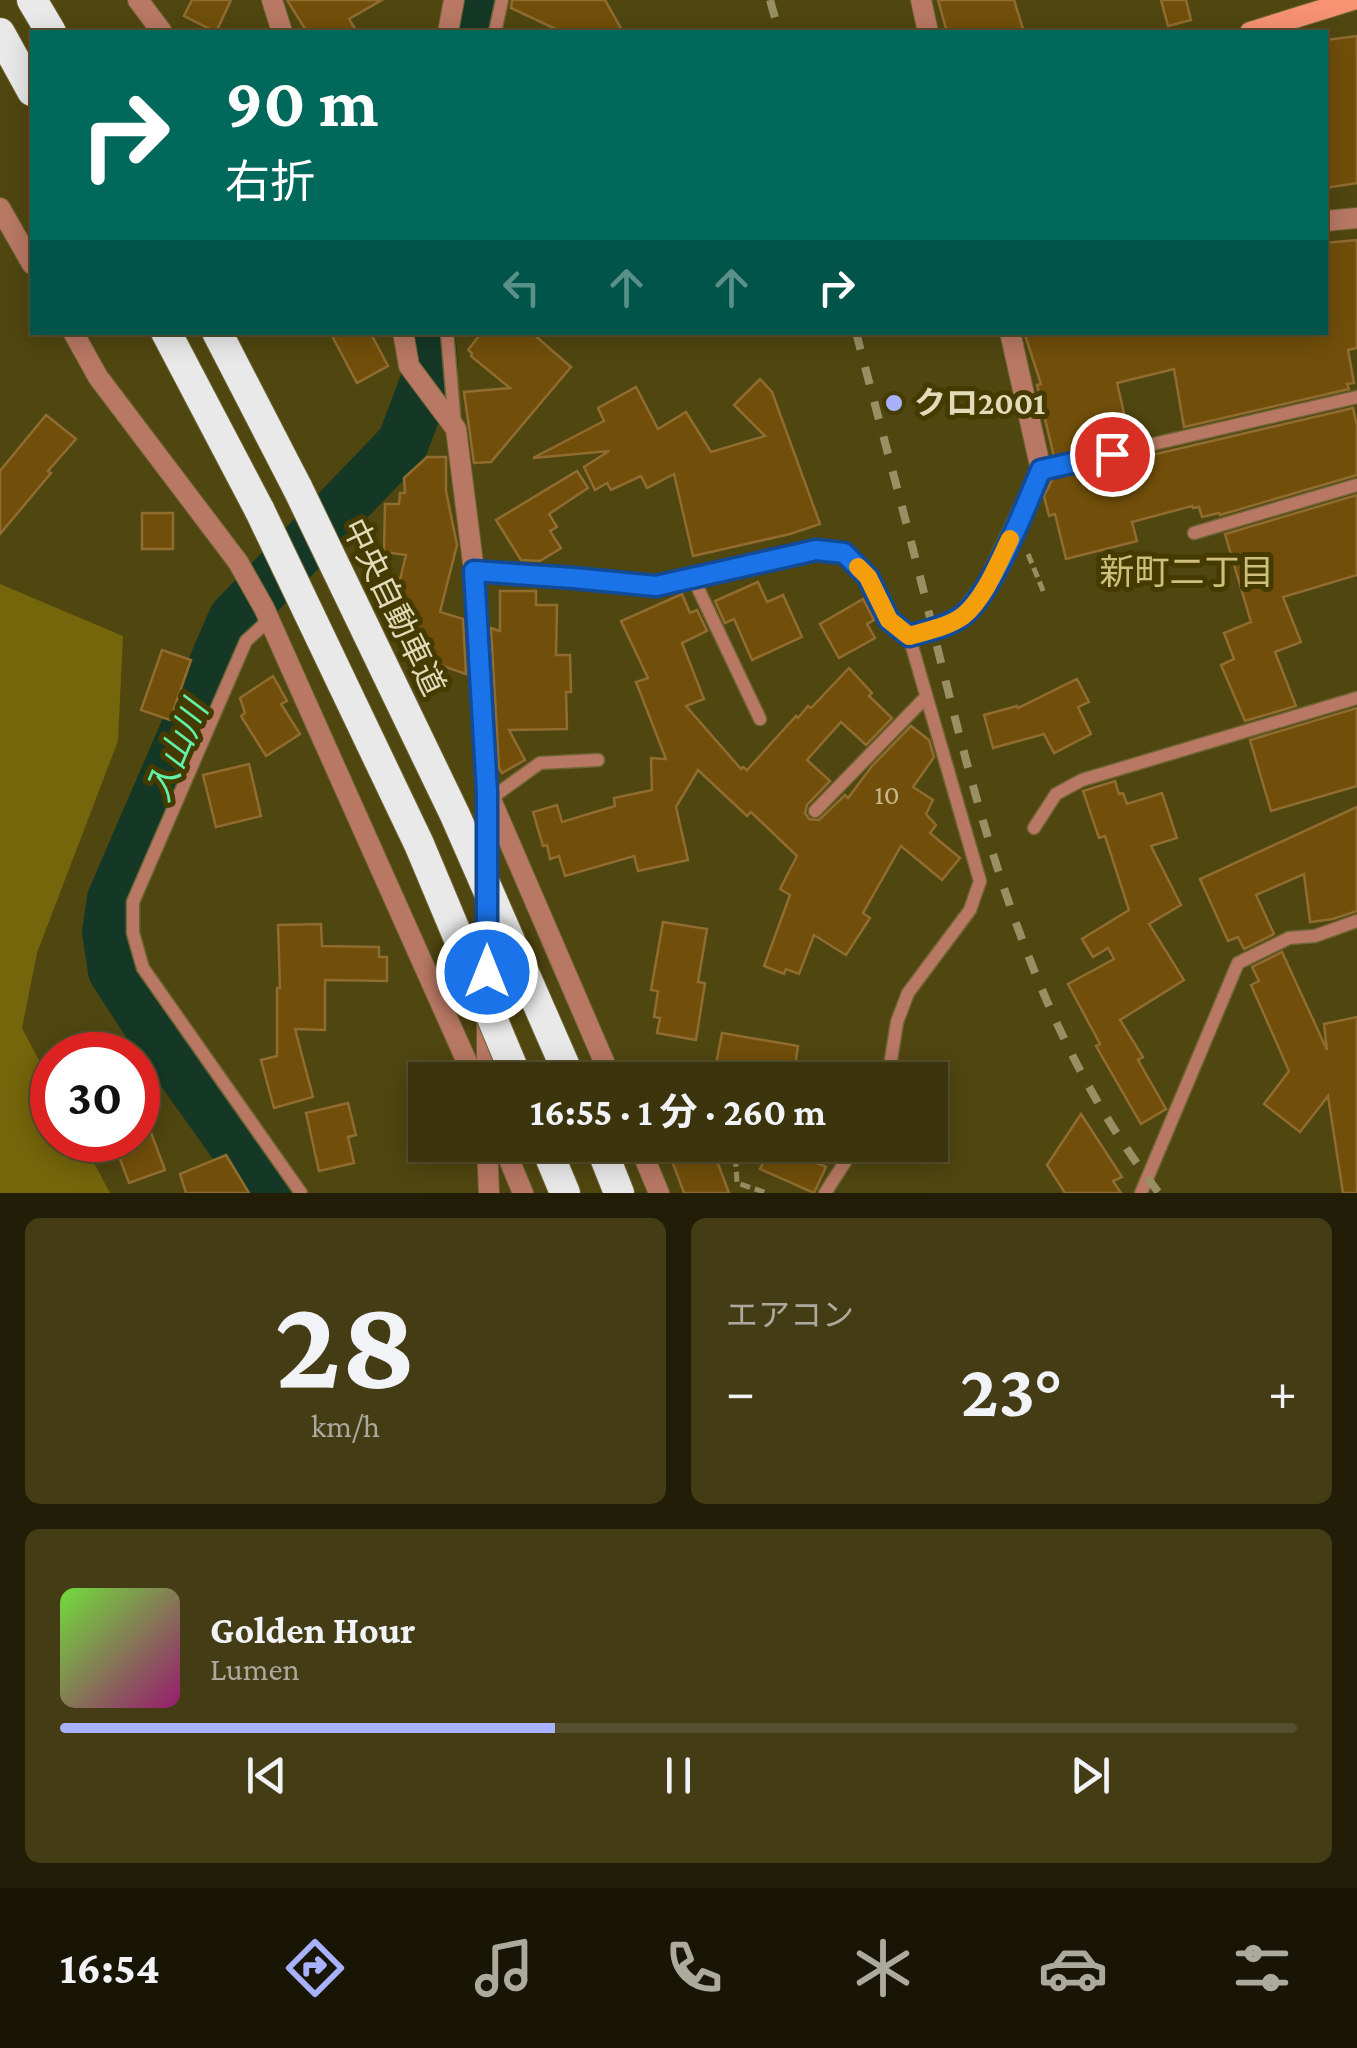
<!DOCTYPE html>
<html lang="ja">
<meta charset="utf-8">
<style>
body{margin:0;font-family:"Crimson Pro","Noto Sans JP",serif;background:#433c15;color:#f1f3f6;height:100vh;display:flex;flex-direction:column;font-size:38px;white-space:nowrap}
*{box-sizing:border-box;margin:0}
p{font-size:32px;color:#acaa9d}
.icon{flex:none;width:55px;height:55px;fill:none;stroke:currentColor;stroke-width:2;stroke-linecap:round;stroke-linejoin:round}
.map{position:relative;height:1193px;overflow:hidden}
.panel{display:flex;flex-direction:column;gap:25px;padding:25px;background:#211d07;flex:1}
.panel>*{flex:none}
.guide{position:absolute;left:30px;top:30px;width:1298px;height:305px;border-radius:0px;box-shadow:0 5px 25px #0003,0 0 0 2px #554f2d;background:#00695c;color:#fff;overflow:hidden}
.speed{position:absolute;left:30px;top:1032px;display:flex;gap:20px;font-size:50px;font-weight:700;text-align:center}
.speed>*{display:grid;place-content:center;width:130px;height:130px;border-radius:50%;background:#3c340c;box-shadow:0 5px 25px #0003,0 0 0 2px #554f2d;line-height:1}
.speed .limit{border:15px solid #d22;background:#fff;color:#111}
.pin{position:absolute;display:grid;place-items:center;width:85px;height:85px;color:#fff;margin:-42px;border:5px solid #fff;border-radius:50%;box-shadow:0 2px 10px #0007}
.me{position:absolute;width:110px;margin:-55px;rotate:0deg;stroke-linejoin:round;filter:drop-shadow(0 0 8px #0008)}
.turn{display:flex;align-items:center;gap:35px;height:210px;padding:0 30px;font-size:45px}
.turn .icon{width:130px;height:130px;stroke-width:2.5}
.turn b{display:block;font-size:70px;line-height:85px}
.lanes{display:flex;align-items:center;height:95px;padding:0 30px;background:#0003;justify-content:center;gap:50px;direction:ltr}
.lanes .off{opacity:.35}
.big{font-size:75px;font-weight:700;line-height:1.1}
.panel .widget{flex:1;display:flex;flex-direction:column;justify-content:center;gap:15px;min-width:0;padding:0 35px;border-radius:15px;background:#433c15}
.panel .dial{align-items:center;gap:0}
.dial b{font-size:130px;line-height:1}
.song{display:flex;align-items:center;gap:30px}
.cover{width:120px;height:120px;border-radius:15px;background:linear-gradient(135deg,hsl(100 70% 55%),hsl(320 70% 35%))}
.played{height:10px;border-radius:5px;background:linear-gradient(90deg,#a7b1fc 40%,#554f2d 40%)}
.keys{display:flex;justify-content:space-around;direction:ltr}
.heat{display:flex;justify-content:space-between;align-items:center;font-size:55px;direction:ltr}
.panel .tiles{flex:1;display:grid;gap:25px;grid-template-columns:1fr 1fr}
.widget:last-child{grid-column:span 2}
.trip{position:absolute;left:408px;top:1062px;width:540px;height:100px;border-radius:0px;background:#3c340c;box-shadow:0 5px 25px #0003,0 0 0 2px #554f2d;font-weight:700;line-height:100px;text-align:center}
.dock{display:flex;height:160px;justify-content:space-around;align-items:center;background:#181505;color:#acaa9d}
.dock .icon{width:70px;height:70px}
.dock .selected{color:#a7b1fc}
.dock b{font-size:45px;color:#f1f3f6}
.map>svg:first-child{display:block}
.green{fill:#75650b}
.lines{fill:none;stroke-linecap:round;stroke-linejoin:round}
.river{stroke:#153826;stroke-width:52}
.building{fill:#714f0a;stroke:#906c30;stroke-width:2.5}
.service-casing{stroke:#6d6432;stroke-width:15}
.minor-casing{stroke:#6d6432;stroke-width:22}
.secondary-casing{stroke:#6d6432;stroke-width:22}
.motorway-casing{stroke:#6d6432;stroke-width:32}
.path{stroke:#989064;stroke-width:5;stroke-dasharray:10 5;stroke-linecap:butt}
.service{stroke:#b87864;stroke-width:12}
.minor{stroke:#b87864;stroke-width:20}
.secondary{stroke:#f79273;stroke-width:20}
.motorway{stroke:#e9e9e9;stroke-width:30}
.rail{stroke:#989064;stroke-width:8;stroke-dasharray:18 18;stroke-linecap:butt}
.motorway-bridge-casing{stroke:#6d6432;stroke-width:32;stroke-linecap:butt}
.motorway-bridge{stroke:#e9e9e9;stroke-width:30}
.route-casing{stroke:#114b97;stroke-width:25}
.route{stroke:#1a73e8;stroke-width:18}
.slow{stroke:#f59e0b;stroke-width:18}
.poi-dot{fill:#a7b1fc;stroke:#453b01;stroke-width:4}
.labels{text-anchor:middle;dominant-baseline:central;stroke-width:10;stroke-linejoin:round;paint-order:stroke}
.number-label{font-size:28px;fill:#c5b88d}
.poi-label{font-size:32px;font-weight:bold;fill:#e1dbb9;stroke:#453b01;text-anchor:start}
.street-label{font-size:32px;fill:#e1dbb9;stroke:#453b01}
.neighbourhood-label{font-size:35px;fill:#cec07c;stroke:#453b01}
.water-label{font-size:35px;font-style:italic;fill:#62f1a9;stroke:#453b01}
</style>
<div class="map">
<svg width="1357" height="1193" viewBox="0 0 1357 1193">
<rect width="100%" height="100%" fill="#504610"/>
<polygon class="green" points="0,584 123,636 118,741 37,953 22,1028 52,1085 52,1140 82,1140 110,1193 0,1193"/>
<g class="lines">
<g class="river">
<polyline points="468,32 476,0"/>
<polyline points="269,1193 146,1020 114,971 108,932 113,899 234,619 403,443 432,366 429,332"/>
</g>
</g>
<g class="building">
<polygon points="192,0 231,0 216,32 184,16"/>
<polygon points="287,0 382,0 349,19 357,32 307,32"/>
<polygon points="512,0 605,0 623,32 562,32 511,8"/>
<polygon points="938,0 1014,0 1024,32 947,32"/>
<polygon points="1161,0 1186,0 1191,20 1168,26"/>
<polygon points="1357,36 1357,183 1325,188 1325,40"/>
<polygon points="1357,240 1357,348 1348,350 1354,383 1347,384 1349,389 1184,427 1174,369 1117,383 1130,439 1054,457 1037,385 1041,384 1024,332 1325,332 1325,243"/>
<polygon points="330,332 370,332 388,366 357,383"/>
<polygon points="482,332 531,332 571,367 491,462 474,463 464,392 510,388 471,356 472,353 468,350"/>
<polygon points="760,379 772,392 820,524 790,534 693,556 674,474 647,488 641,476 611,490 607,483 595,490 584,467 609,451 533,458 604,421 598,408 636,387 658,429 686,412 711,452 765,436 734,405"/>
<polygon points="1353,408 1357,426 1357,475 1220,515 1219,513 1202,517 1199,507 1193,508 1192,506 1132,522 1137,541 1066,559 1055,514 1049,516 1044,496 1053,478"/>
<polygon points="46,415 76,439 48,471 51,473 0,534 0,471"/>
<polygon points="427,457 446,457 446,491 457,545 440,612 463,619 466,674 422,659 399,616 405,598 396,596 406,555 384,552 385,504 399,504 400,493 405,493 404,478"/>
<polygon points="577,471 588,488 549,514 557,527 550,531 561,548 540,561 521,560 496,520"/>
<polygon points="1357,495 1357,575 1283,597 1301,642 1275,652 1296,706 1245,721 1221,665 1234,659 1224,633 1251,622 1225,534"/>
<rect x="142" y="513" width="31" height="36"/>
<polygon points="758,582 767,602 783,595 802,637 752,660 734,619 725,623 715,601"/>
<polygon points="500,591 536,591 536,605 557,605 556,655 570,655 571,692 566,692 567,729 509,730 525,760 502,773 499,768 491,628 500,631"/>
<polygon points="682,594 690,613 697,610 707,631 682,643 704,699 686,706 741,769 743,767 747,770 796,716 798,718 808,706 811,708 849,668 872,693 869,696 892,718 866,745 841,722 807,760 830,781 807,805 805,813 809,819 819,820 845,795 848,798 872,766 911,726 929,740 934,757 913,787 933,800 926,814 936,825 930,833 960,858 942,880 901,846 863,913 870,918 846,955 814,935 799,974 786,969 784,974 764,966 790,895 780,889 797,856 751,812 747,816 698,770 676,807 688,860 638,871 634,856 565,876 559,856 550,859 547,845 543,846 533,812 557,805 562,822 615,806 614,798 652,790 651,758 666,759 636,682 648,678 621,621"/>
<polygon points="863,599 874,620 867,624 875,638 839,658 820,624"/>
<polygon points="162,650 191,660 170,720 141,710"/>
<polygon points="273,676 287,701 281,704 300,734 266,756 241,716 245,713 240,698"/>
<polygon points="1077,679 1089,702 1078,707 1091,734 1054,753 1044,734 993,748 984,715 1017,706 1018,708"/>
<polygon points="1357,708 1357,786 1271,811 1250,740"/>
<polygon points="249,764 261,816 216,827 203,775"/>
<polygon points="1115,781 1119,794 1123,793 1127,804 1162,793 1177,838 1151,846 1181,905 1149,924 1184,980 1120,1020 1143,1057 1138,1060 1166,1109 1141,1124 1096,1046 1100,1044 1068,984 1114,959 1108,948 1093,957 1082,939 1129,910 1105,836 1099,838 1083,791"/>
<polygon points="1357,807 1357,911 1333,919 1310,922 1304,874 1256,895 1274,934 1244,949 1238,937 1228,941 1200,879"/>
<polygon points="663,922 707,929 698,982 705,983 696,1040 657,1033 660,1018 654,1017 658,991 651,990"/>
<polygon points="321,924 322,946 379,947 379,957 387,957 387,981 325,980 325,1030 295,1029 313,1097 274,1108 261,1060 277,1056 277,988 280,988 278,925"/>
<polygon points="1282,952 1327,1050 1324,1024 1357,1017 1357,1193 1343,1193 1328,1096 1300,1132 1264,1104 1289,1071 1251,985 1259,981 1252,967"/>
<polygon points="722,1033 798,1046 793,1080 718,1080 720,1070 715,1069"/>
<polygon points="348,1103 356,1135 348,1137 354,1163 319,1171 306,1113"/>
<polygon points="1081,1114 1122,1177 1113,1181 1121,1193 1065,1193 1047,1165"/>
<polygon points="150,1130 165,1170 129,1183 114,1143 123,1140 138,1140 138,1134"/>
<polygon points="666,1145 711,1145 729,1193 684,1193"/>
<polygon points="772,1145 816,1145 810,1160 826,1167 814,1193 760,1169"/>
<polygon points="226,1155 249,1193 186,1193 180,1174"/>
</g>
<g class="lines">
<g class="service-casing">
<g id="service">
<polyline points="495,32 502,0"/>
<polyline points="447,332 455,426"/>
<polyline points="1041,470 1357,397"/>
<polyline points="1194,533 1357,485"/>
<polyline points="693,578 760,719"/>
<polyline points="269,620 246,641 133,902 133,933 143,968 301,1193"/>
<polyline points="490,799 540,763 598,760"/>
<polyline points="815,811 925,698"/>
<polyline points="1034,828 1056,794 1082,780 1357,698"/>
<polyline points="884,1080 890,1066 897,1022 908,993 970,910 980,881 909,636"/>
<polyline points="825,1193 856,1145"/>
<polyline points="1141,1193 1238,963 1289,938 1315,936 1357,921"/>
</g>
</g>
<g class="minor-casing">
<g id="minor">
<polyline points="138,0 162,32"/>
<polyline points="272,0 282,32"/>
<polyline points="921,0 928,32"/>
<polyline points="448,32 454,0"/>
<polyline points="0,208 32,264"/>
<polyline points="1325,221 1357,218"/>
<polyline points="73,332 98,377 238,562 264,608 475,1080"/>
<polyline points="403,332 409,366 456,429 474,571 487,791 487,1080"/>
<polyline points="474,571 573,577 656,586 817,550 843,553 868,577 889,620 909,636 933,629 962,616 988,584 1041,470 1010,332"/>
<polyline points="492,802 612,1080"/>
<polyline points="487,1145 489,1193"/>
<polyline points="503,1145 523,1193"/>
<polyline points="639,1145 659,1193"/>
</g>
</g>
<g class="secondary-casing">
<polyline id="secondary" points="1250,32 1353,0"/>
</g>
<g class="motorway-casing">
<g id="motorway">
<polyline points="32,0 51,32"/>
<polyline points="0,33 32,91"/>
<polyline points="166,332 260,511"/>
<polyline points="217,332 298,489"/>
<polyline points="545,1145 565,1193"/>
<polyline points="600,1145 619,1193"/>
</g>
</g>
<g class="path">
<polyline points="1028,554 1044,593"/>
<polyline points="729,1145 735,1149 737,1183 767,1193"/>
</g>
<use href="#service" class="service"/>
<use href="#minor" class="minor"/>
<use href="#secondary" class="secondary"/>
<use href="#motorway" class="motorway"/>
<g class="rail">
<polyline points="770,0 779,32"/>
<path d="M856,332C882,433 910,533 934,634C982,829 1033,1032 1159,1193"/>
</g>
<g class="motorway-bridge-casing">
<g id="motorway-bridge">
<polyline points="298,489 455,815 571,1080"/>
<polyline points="260,511 419,844 518,1080"/>
</g>
</g>
<use href="#motorway-bridge" class="motorway-bridge"/>
</g>
<g class="lines">
<g class="route-casing">
<path id="route" d="M487,972V792L474,571L573,578L656,586L816,550L844,553L868,577L889,620L909,636C926,631 947,627 961,617C992,595 1025,507 1041,470L1112,454"/>
</g>
<use href="#route" class="route"/>
<path class="slow" d="M858,567L868,577L889,620L909,636C926,631 948,627 963,616C984,599 998,564 1010,539"/>
</g>
<circle class="poi-dot" cx="894" cy="403" r="10"/>
<g class="labels">
<g class="number-label">
<text x="887" y="794">10</text>
</g>
<g class="poi-label">
<text x="914" y="403">クロ2001</text>
</g>
<g class="street-label">
<text transform="translate(394 607) rotate(64)">中央自動車道</text>
</g>
<g class="neighbourhood-label">
<text x="1187" y="572">新町二丁目</text>
</g>
<g class="water-label">
<text transform="translate(177 751) rotate(-67)">入山川</text>
</g>
</g>
</svg>
<div class="speed"><div class="limit">30</div></div>
<div class="pin" style="left:1112px;top:454px;background:#d93025"><svg class="icon" aria-label="arrive" viewBox="0 0 24 24"><path d="M6 21V4h12l-3 4 3 4H6"/></svg></div>
<svg class="me" style="left:487px;top:972px" viewBox="-20 -20 40 40"><circle r="17" fill="#1a73e8" stroke="#fff" stroke-width="3"/><path d="M0-11L8 9 0 5-8 9z" fill="#fff"/></svg>
<div class="trip">16:55 · 1 分 · 260 m</div>
<div class="guide">
<div class="turn"><svg class="icon" aria-label="right" viewBox="0 0 24 24"><path d="M7 20v-9h11M14 6l5 5-5 5"/></svg><div><b>90 m</b>右折</div></div>
<div class="lanes"><svg class="icon off" aria-label="left" viewBox="0 0 24 24"><path d="M17 20v-9H6M10 6l-5 5 5 5"/></svg><svg class="icon off" aria-label="ahead" viewBox="0 0 24 24"><path d="M12 20V5M6 11l6-6 6 6"/></svg><svg class="icon off" aria-label="ahead" viewBox="0 0 24 24"><path d="M12 20V5M6 11l6-6 6 6"/></svg><svg class="icon" aria-label="right" viewBox="0 0 24 24"><path d="M7 20v-9h11M14 6l5 5-5 5"/></svg></div>
</div>
</div>
<section class="panel">
<div class="tiles">
<div class="widget dial"><b>28</b><p>km/h</p></div>
<div class="widget"><p>エアコン</p>
<div class="heat"><a>−</a><b class="big">23°</b><a>+</a></div>
</div>
<div class="widget">
<div class="song"><i class="cover"></i><div><b>Golden Hour</b><p>Lumen</p></div></div>
<div class="played"></div>
<div class="keys"><svg class="icon" aria-label="previous" viewBox="0 0 24 24"><path d="M18 5L8 12l10 7zM5 5v14"/></svg><svg class="icon" aria-label="pause" viewBox="0 0 24 24"><path d="M8 5v14M16 5v14"/></svg><svg class="icon" aria-label="next" viewBox="0 0 24 24"><path d="M6 5l10 7-10 7zM19 5v14"/></svg></div>
</div>
</div>
</section>
<nav class="dock">
<b>16:54</b>
<svg class="icon selected" aria-label="directions" viewBox="0 0 24 24"><path d="M12 3l9 9-9 9-9-9zM9 14v-3h6M13 9l2 2-2 2"/></svg>
<svg class="icon" aria-label="music" viewBox="0 0 24 24"><path d="M9 18V5l10-2v13"/><circle cx="6" cy="18" r="3"/><circle cx="16" cy="16" r="3"/></svg>
<svg class="icon" aria-label="phone" viewBox="0 0 24 24"><path d="M5 4h4l2 5-3 2q2 4 5 5l2-3 5 2v4C11 20 4 13 5 4z"/></svg>
<svg class="icon" aria-label="climate" viewBox="0 0 24 24"><path d="M12 3v18M4 7l16 10M4 17L20 7"/></svg>
<svg class="icon" aria-label="car" viewBox="0 0 24 24"><path d="M5 17H2v-5l4-1 3-4h7l3 4 3 1v5h-3M9 17h6M6 11h13"/><circle cx="7" cy="17" r="2"/><circle cx="17" cy="17" r="2"/></svg>
<svg class="icon" aria-label="filters" viewBox="0 0 24 24"><path d="M4 7h16M4 17h16"/><circle cx="9" cy="7" r="2"/><circle cx="15" cy="17" r="2"/></svg>
</nav>
